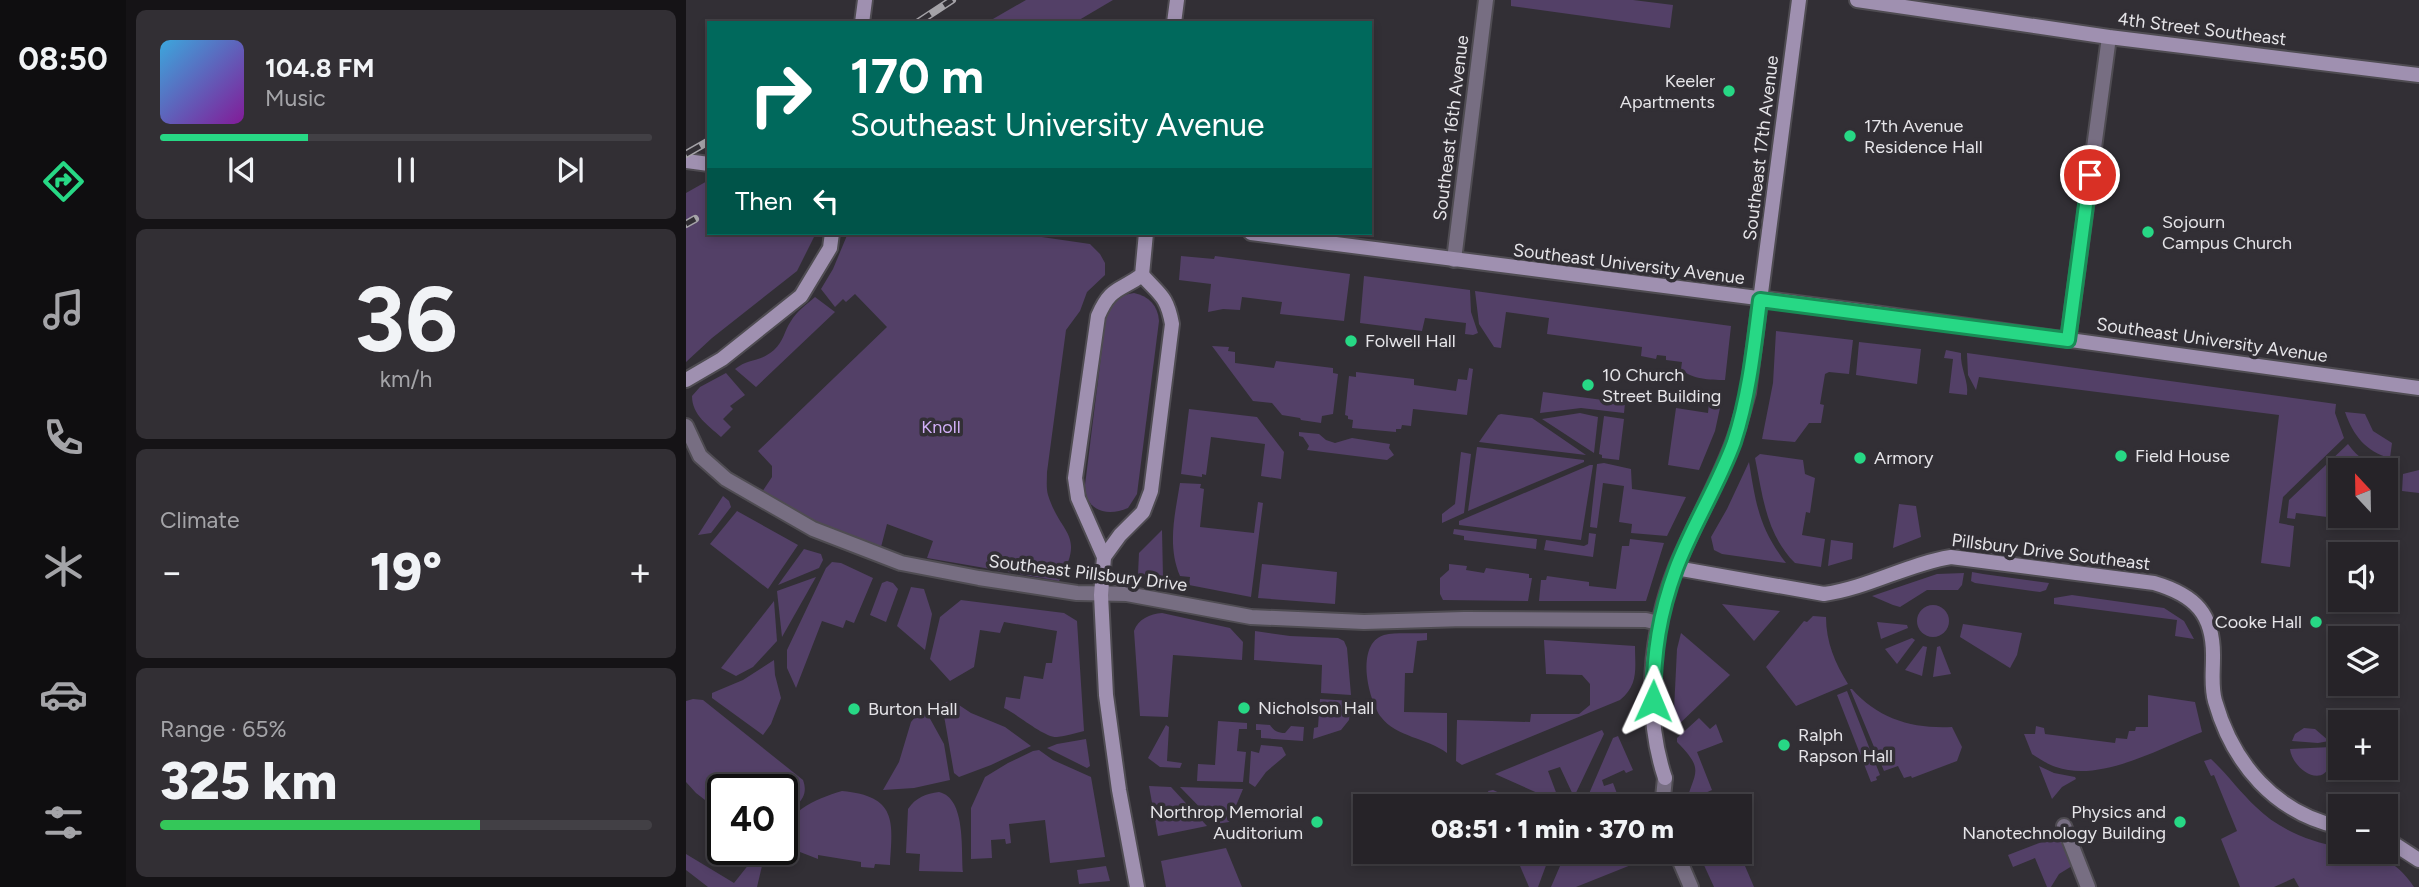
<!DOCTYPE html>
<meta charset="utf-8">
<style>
body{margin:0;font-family:Figtree,sans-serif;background:#322f34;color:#f1f3f6;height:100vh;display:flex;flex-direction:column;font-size:26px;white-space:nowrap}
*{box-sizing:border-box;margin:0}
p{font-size:23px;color:#a4a4a8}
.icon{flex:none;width:38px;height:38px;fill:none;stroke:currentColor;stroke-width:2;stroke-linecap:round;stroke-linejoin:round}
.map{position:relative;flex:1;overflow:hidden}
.side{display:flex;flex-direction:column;gap:10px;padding:10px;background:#151316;width:560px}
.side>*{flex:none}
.hud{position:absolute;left:21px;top:21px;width:665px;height:214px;border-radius:0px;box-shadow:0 4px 10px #0003,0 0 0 2px #424045;background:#00695c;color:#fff;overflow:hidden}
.needle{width:46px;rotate:338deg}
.fabs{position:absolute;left:1642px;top:458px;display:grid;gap:14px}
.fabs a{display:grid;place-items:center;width:70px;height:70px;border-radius:0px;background:#262328;box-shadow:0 4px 10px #0003,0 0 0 2px #424045;font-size:35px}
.speed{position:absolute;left:21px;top:774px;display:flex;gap:14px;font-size:35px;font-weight:700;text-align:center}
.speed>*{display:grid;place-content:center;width:91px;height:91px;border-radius:50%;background:#262328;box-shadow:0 4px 10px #0003,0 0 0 2px #424045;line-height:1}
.speed .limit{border:4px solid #111;border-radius:10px;background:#fff;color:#111}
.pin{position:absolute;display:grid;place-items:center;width:60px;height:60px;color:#fff;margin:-30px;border:4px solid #fff;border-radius:50%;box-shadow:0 2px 7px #0007}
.me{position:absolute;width:77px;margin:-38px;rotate:1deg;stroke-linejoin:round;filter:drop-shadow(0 0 5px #0008)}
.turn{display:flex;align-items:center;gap:24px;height:147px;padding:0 28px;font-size:32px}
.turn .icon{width:91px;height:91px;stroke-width:2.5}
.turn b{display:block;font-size:49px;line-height:60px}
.then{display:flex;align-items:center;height:66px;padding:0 28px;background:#0003;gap:14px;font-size:26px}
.big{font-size:52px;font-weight:800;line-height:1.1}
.side .tile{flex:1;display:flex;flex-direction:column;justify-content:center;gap:10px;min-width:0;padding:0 24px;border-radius:10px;background:#322f34}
.side .dial{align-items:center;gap:0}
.dial b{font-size:91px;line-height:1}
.song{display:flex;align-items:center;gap:21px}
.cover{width:84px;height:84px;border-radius:10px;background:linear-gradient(135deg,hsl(200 70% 55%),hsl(290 70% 35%))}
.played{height:7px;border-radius:4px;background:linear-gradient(90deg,#27d885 30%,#424045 30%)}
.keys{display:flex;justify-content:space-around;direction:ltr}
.heat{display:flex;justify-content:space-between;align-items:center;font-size:38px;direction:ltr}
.charge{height:10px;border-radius:5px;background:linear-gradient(90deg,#34c759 65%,#424045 0)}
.trip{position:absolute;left:667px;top:794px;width:399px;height:70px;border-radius:0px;background:#262328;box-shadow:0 4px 10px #0003,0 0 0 2px #424045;font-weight:800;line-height:70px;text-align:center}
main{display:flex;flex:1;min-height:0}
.dock{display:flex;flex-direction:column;width:126px;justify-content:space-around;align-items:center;background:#0f0e10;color:#a4a4a8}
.dock .icon{width:49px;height:49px}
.dock .current{color:#27d885}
.dock b{font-size:32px;color:#f1f3f6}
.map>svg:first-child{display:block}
.green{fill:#534067}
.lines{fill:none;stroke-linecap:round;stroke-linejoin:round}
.street-casing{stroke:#4f4c52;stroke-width:18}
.secondary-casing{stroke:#4f4c52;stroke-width:18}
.street{stroke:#776e82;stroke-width:14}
.secondary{stroke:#9f90b0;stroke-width:14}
.rail-casing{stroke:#a5a3a8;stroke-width:8}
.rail{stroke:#322f35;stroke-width:5;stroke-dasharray:16;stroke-linecap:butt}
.route-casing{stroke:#198c56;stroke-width:18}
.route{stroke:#27d885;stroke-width:12}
.poi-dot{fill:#27d885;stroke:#322f35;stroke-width:2.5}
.labels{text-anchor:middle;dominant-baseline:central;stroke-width:7;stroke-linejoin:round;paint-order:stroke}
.street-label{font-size:18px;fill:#e5e4e8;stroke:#322f35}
.poi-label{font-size:18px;fill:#e5e4e8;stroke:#322f35;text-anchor:start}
.park-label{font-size:18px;fill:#d1aff6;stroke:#322f35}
</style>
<main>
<nav class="dock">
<b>08:50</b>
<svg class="icon current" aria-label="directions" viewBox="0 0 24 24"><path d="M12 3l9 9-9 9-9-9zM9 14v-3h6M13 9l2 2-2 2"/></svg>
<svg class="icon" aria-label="music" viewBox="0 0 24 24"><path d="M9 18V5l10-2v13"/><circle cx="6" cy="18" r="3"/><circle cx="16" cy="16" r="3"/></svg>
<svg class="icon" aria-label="phone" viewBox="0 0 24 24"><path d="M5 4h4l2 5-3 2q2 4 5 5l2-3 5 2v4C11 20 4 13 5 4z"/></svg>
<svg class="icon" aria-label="climate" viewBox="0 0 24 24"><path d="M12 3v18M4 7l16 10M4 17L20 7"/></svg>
<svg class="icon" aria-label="car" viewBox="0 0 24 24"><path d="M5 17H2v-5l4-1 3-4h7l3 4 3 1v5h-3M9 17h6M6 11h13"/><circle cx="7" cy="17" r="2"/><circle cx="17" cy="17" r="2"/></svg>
<svg class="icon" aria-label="filters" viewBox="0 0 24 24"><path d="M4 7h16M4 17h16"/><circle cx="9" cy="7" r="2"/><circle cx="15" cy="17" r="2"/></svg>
</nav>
<section class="side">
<div class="tile">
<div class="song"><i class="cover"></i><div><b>104.8 FM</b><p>Music</p></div></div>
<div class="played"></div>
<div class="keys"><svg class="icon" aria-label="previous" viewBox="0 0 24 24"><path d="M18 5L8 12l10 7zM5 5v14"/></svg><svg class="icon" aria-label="pause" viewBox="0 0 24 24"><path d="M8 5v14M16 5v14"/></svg><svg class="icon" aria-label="next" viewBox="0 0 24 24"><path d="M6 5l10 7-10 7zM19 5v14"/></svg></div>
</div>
<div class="tile dial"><b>36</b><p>km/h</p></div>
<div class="tile"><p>Climate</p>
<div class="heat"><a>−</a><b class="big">19°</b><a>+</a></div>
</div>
<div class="tile"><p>Range · 65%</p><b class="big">325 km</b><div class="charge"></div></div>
</section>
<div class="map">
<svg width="1733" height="887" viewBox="0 0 1733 887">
<rect width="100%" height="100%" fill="#322f35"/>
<g class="green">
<polygon points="340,0 427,0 388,23 300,23"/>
<polygon points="825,0 947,0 987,5 984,28 825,6"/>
<polygon points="23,180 23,233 130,233 111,271 26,338 0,362 0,193"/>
<path d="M162,233H328L404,244L414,254L419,263V275L401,292L394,311L380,330L361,472C361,479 360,488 362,495C375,536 400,533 373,581L241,558L247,541L201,524L195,547L123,519L76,492L86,477V466L72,451L201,327L169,294L160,302L157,299L149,307L135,289L147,269Z"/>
<polygon points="495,256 528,259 529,256 664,274 658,321 594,314 596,302 556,297 554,310 537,309 522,312 525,284 493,280"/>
<polygon points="678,276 784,290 785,312 792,333 787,335 779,334 780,323 739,318 736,331 674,323"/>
<path d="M789,291L1045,326L1039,380C1024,380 1005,379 995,369L996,362L980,360V356L971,355L970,359L955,356L956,347L861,334L863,318L820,312L815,348L808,347L793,324Z"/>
<path d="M448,293C463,296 472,306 473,321L451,494L442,508C421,517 399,511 399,485L420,316C425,302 433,295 448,293Z"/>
<path d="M129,297L149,312L70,387L49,369C62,358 73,363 88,350C98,341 98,331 105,321C110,312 121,304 129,297Z"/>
<polygon points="1090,331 1167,340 1163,374 1143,372 1139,374 1134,404 1138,405 1135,423 1123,423 1109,442 1076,439 1087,383"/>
<polygon points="1173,342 1235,349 1231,384 1170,375"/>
<polygon points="526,346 543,347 542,351 549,352 549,363 588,368 590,361 647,368 647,373 652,374 647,414 636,416 635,423 615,420 614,418 596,415 586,403 567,401"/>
<path d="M1260,350L1275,353C1274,368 1283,381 1281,395L1263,393L1267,359L1258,358Z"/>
<polygon points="1281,353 1650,404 1649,413 1658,438 1597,497 1593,523 1608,526 1604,567 1575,563 1593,415 1293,377 1290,390 1282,375"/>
<polygon points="783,368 787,369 781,415 727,409 725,426 716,425 715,429 710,429 710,432 666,428 667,420 662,419 662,416 659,415 663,376 670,377 670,372 728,379 728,385 770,391 772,379 781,380"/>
<path d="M40,373L59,395L44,406L47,409L37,419L45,427L35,437C22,425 6,415 6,396L14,387Z"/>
<polygon points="857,392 939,403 938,413 895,408 854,413"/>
<polygon points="1024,393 1037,394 1029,431 1013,470 982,465 990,408 1022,413"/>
<polygon points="503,409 571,417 598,452 595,479 575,476 579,444 525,437 520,475 516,474 516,477 495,474"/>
<path d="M1659,412L1679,414L1687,431L1706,443L1704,458C1680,452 1667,435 1659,412Z"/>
<polygon points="894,413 912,417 908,453 856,419"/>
<polygon points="815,414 846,418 900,455 793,442 812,415"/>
<polygon points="918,416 938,419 933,460 916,458 916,455 913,454"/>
<polygon points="613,432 633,434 640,440 649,443 666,438 704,444 703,448 708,455 701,460 621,450 623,446 617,437 613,436"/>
<path d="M1662,444C1672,458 1684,466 1701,469L1699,489V471H1654V516H1696L1695,530L1680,528V522L1610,513L1609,519L1601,518L1603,500Z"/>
<polygon points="791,447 898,460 898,462 782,511"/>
<polygon points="775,452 785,454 778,513 756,523 756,514 769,504"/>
<path d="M1074,454L1117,460L1119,474L1129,478L1124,513L1120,512L1116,535L1139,539L1135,567L1109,563C1080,534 1077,497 1069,458Z"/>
<path d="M1063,462C1070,504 1073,528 1100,563L1036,554L1028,550L1025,537L1041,509Z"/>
<polygon points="918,463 945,469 946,489 1000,497 981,536 945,533 946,524 933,522 938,486 917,483 911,528 904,527 911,464"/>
<polygon points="904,465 907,465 895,540 773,525 773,521"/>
<polygon points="1733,470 1733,493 1716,491 1717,474"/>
<path d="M494,483L515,484L514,488L518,489L514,527L568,533L572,502L577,503L565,597L503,585L504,577L494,576C481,546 489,514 494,483Z"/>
<polygon points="37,496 43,501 45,507 25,533 12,535"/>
<polygon points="1213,504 1230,506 1235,537 1207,548"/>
<polygon points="51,511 112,545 82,589 24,544"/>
<polygon points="768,529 851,539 850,549 778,540 778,536 767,534"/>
<polygon points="476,530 477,578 452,574 453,553"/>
<polygon points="903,533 910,534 907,557 858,550 860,540 898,546 902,544"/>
<polygon points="944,539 978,543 960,601 853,601 855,580 860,580 861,576 903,582 903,586 930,589 936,546 943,546"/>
<polygon points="1145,540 1167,543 1166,559 1142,566"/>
<polygon points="118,549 135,554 137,560 133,568 92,585"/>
<polygon points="146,562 155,563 187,578 168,623 160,620 157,628 136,621 110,688 101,668 101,650 140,568"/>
<polygon points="576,564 651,572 649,604 572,598"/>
<polygon points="763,564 781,566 780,570 798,573 800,568 843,574 843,578 846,578 842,601 757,600 754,594 754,578 763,570"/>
<polygon points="1286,572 1297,574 1363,583 1360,590 1354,592 1289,583 1285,581"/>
<polygon points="1278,573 1276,585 1272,590 1241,590 1214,607 1207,605 1186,596 1251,574"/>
<polygon points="130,577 96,637 91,591"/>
<polygon points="201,581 207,583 212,589 200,622 184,615 196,583"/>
<polygon points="225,587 238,589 246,614 239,650 211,626"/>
<polygon points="1386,595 1478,608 1498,621 1508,639 1489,636 1491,620 1368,604 1368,598"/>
<path d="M275,600L378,613L391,621L398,731C389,733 380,736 371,737C359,738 331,714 318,708L320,697L334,699L338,676L357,679L360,663H366L371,631L318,622L314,633L294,630L288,667L264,681L244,659L254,617Z"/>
<polygon points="88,601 91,641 67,667 50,676 35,668"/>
<polygon points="1036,604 1094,611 1068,641"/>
<circle cx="1247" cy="621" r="16"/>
<path d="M476,613L544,628L557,642L556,660L487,655L482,717L454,716L448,631C452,619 464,614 476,613Z"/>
<path d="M1127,616L1140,617C1140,642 1149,663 1162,684L1110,706L1080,667L1118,621L1121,622Z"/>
<polygon points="1191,622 1221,625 1222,628 1195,639"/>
<polygon points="1277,624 1336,633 1331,655 1324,668 1274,637"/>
<polygon points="569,631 604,636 652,638 658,641 661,648 665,695 635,693 636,665 568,660"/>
<path d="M741,633V640L731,641L727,673H719L718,712L761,713V753C741,738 710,737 695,717C682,699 669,644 698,635C710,632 728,634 741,633Z"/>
<polygon points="995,633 1044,675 987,730 991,649"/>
<polygon points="1226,638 1229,640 1211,664 1199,649"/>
<path d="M858,640L949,646C949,668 953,685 934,700L776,765L770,761L771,720L844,722L845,714H893L904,705V684L896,675L860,674Z"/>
<polygon points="1237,646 1241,647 1236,676 1219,670"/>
<polygon points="1254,646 1265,674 1247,677 1251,647"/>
<polygon points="88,660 89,675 95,698 85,724 77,735 26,698 26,693 57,680"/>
<path d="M1164,689H1166C1192,719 1227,729 1266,727L1276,747L1271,761L1226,778L1225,776L1218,778L1212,766L1198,771Z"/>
<polygon points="1161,691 1194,775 1190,777 1191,780 1185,782 1151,695"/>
<path d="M1462,695L1509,702L1516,732C1474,748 1414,783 1370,767C1361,764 1354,759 1346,754L1338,734H1349L1350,726L1358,728L1359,734L1429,743L1430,738L1441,739L1443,731H1449L1450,727H1462Z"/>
<path d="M7,699L17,700L117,780C124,799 109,806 96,818V789H37V814L10,793L0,782V701Z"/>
<polygon points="634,699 665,701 663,720 655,730 627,739 628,728 632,727"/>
<polygon points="267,701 285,713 319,727 345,746 305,765 273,777 268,773 257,710 257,706 260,702"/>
<polygon points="237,713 242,715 258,744 264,780 228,788 197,790 213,762 225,722 231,715"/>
<path d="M1013,718L1024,729L1030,724L1037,742L1011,752L1026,790L1010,797L1014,807H999C1007,772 1021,772 991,742V738Z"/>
<polygon points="532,721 561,723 561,729 553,729 551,751 560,752 557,782 511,781 512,764 529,765"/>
<path d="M570,724L584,725C588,731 592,733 599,733L605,726L618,727L617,741L575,738V730H570Z"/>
<polygon points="480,725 483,727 481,761 496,763 494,768 474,767 462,758"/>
<polygon points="1618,728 1629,729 1643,741 1632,743 1606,741 1609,734"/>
<polygon points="916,730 918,734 888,797 874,767 862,771 874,803 809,774"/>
<polygon points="932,736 947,770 940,773 938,770 916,780 918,786 927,783 936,807 912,807 909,803 899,803 927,738"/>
<polygon points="400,739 404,766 401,768 361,748 371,744"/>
<polygon points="575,745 596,747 600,755 580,772 569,787 563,783 565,751 573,753"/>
<path d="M1645,747C1645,752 1646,759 1644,765C1635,789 1606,768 1604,749Z"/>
<polygon points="353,750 367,760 405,777 419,857 364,863 359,820 323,824 325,843 320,844 319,839 305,840 306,858 285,859 285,808 299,777 322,763 347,751"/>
<path d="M1525,759C1541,774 1554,792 1570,807C1592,829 1624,842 1654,847V852C1687,852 1709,858 1728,887H1613L1608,878L1588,887H1554L1535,839L1551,831L1528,775L1525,776L1518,761Z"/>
<polygon points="1353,766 1368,773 1389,777 1390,779 1376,787 1366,799"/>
<polygon points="463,786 485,787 521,826 472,836"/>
<polygon points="494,787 557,789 543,822 530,824"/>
<polygon points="807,790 845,807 808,807 802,791"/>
<path d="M156,791C211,796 207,821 204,865L189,864L188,868L175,867V862L132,855V859L96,845C96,812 129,799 156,791Z"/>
<path d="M253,792C280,798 275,849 277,872L233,871L234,854L220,853L222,809C230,797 240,794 253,792Z"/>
<polygon points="1369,837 1374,838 1386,866 1373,874 1365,887 1361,887 1349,858 1327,867 1322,855"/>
<polygon points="540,848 556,887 480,887 475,861"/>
<polygon points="75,849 80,849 71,887 22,887 0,870 0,854 48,883"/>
<polygon points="828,852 865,852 852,887 843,887"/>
<polygon points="880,852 894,852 898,865 908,865 913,860 910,852 962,854 960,859 890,887 865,887"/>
<polygon points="1012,852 1053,852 1068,887 1028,887"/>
<polygon points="420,866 424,881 393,884 391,870"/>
</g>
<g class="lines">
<g class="street-casing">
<g id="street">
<polyline points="768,260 800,0"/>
<polyline points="1382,340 1423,37"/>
<polyline points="0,426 14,456 40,479 127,529 215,563 293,578 391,593 441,594 565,617 678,622 778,619 960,620 972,623"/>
<polyline points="976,807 979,778"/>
<polyline points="1378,826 1402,887"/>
<polyline points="990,852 1005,887"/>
</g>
</g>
<g class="secondary-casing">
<g id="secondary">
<polyline points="1171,0 1423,37 1733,75"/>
<polyline points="176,23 179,0"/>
<polyline points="488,23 491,0"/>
<polyline points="0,161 23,164"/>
<polyline points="565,233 1188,313 1733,388"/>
<polyline points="0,380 36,359 115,296 144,248 146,233"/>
<path d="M418,557L434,535L457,512L465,491L486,324C481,296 474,295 456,275"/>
<path d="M990,568L1138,594C1182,588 1221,564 1265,557L1468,583C1509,595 1528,614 1527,658C1527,673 1525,687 1529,701C1547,764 1589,813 1654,827"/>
<path d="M979,778C957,712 964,632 990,567C1007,526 1030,487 1046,445C1053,428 1057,410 1062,393L1113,0"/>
<polyline points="1699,838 1733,860"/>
<path d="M451,887L433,790L420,695L415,595L418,557L392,498L389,478L412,316C425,286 433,292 456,275L460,233"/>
</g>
</g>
<use href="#street" class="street"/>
<use href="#secondary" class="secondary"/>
<g class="rail-casing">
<g id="rail">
<polyline points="231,23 266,0"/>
<polyline points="0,154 23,141"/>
<polyline points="0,224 9,219"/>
</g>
</g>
<use href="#rail" class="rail"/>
</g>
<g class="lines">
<g class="route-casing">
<path id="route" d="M967,701C968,652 973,615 990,569C1006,526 1032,486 1048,442C1063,396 1068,348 1074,300L1382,340L1404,175"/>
</g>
<use href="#route" class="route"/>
</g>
<g class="poi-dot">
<circle cx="1043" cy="91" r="7"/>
<circle cx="1164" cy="136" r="7"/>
<circle cx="1462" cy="232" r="7"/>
<circle cx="665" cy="341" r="7"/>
<circle cx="902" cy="385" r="7"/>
<circle cx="1435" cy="456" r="7"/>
<circle cx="1174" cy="458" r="7"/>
<circle cx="1630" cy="622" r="7"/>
<circle cx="558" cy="708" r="7"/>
<circle cx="168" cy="709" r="7"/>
<circle cx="1098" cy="745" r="7"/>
<circle cx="631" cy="822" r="7"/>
<circle cx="1494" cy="822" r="7"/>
</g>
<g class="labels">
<g class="street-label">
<text transform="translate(1516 29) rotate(7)">4th Street Southeast</text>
<text transform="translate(765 128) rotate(-83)">Southeast 16th Avenue</text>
<text transform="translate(1075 148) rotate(-83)">Southeast 17th Avenue</text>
<text transform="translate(943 264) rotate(7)">Southeast University Avenue</text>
<text transform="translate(1526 340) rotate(8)">Southeast University Avenue</text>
<text transform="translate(1365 552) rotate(7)">Pillsbury Drive Southeast</text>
<text transform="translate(402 573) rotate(7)">Southeast Pillsbury Drive</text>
</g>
<g class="poi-label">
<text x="1029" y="81" text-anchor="end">Keeler<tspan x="1029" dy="21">Apartments</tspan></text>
<text x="1178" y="126">17th Avenue<tspan x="1178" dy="21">Residence Hall</tspan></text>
<text x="1476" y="222">Sojourn<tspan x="1476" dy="21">Campus Church</tspan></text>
<text x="679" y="341">Folwell Hall</text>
<text x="916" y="375">10 Church<tspan x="916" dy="21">Street Building</tspan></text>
<text x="1449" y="456">Field House</text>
<text x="1188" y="458">Armory</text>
<text x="1616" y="622" text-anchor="end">Cooke Hall</text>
<text x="572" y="708">Nicholson Hall</text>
<text x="182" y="709">Burton Hall</text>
<text x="1112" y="735">Ralph<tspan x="1112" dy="21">Rapson Hall</tspan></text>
<text x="617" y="812" text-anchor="end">Northrop Memorial<tspan x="617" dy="21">Auditorium</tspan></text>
<text x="1480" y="812" text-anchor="end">Physics and<tspan x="1480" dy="21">Nanotechnology Building</tspan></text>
</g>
<g class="park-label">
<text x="255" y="427">Knoll</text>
</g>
</g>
</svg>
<div class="fabs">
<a><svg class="needle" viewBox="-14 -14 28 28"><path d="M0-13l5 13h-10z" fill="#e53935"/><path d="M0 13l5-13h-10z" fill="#a4a4a8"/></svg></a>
<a><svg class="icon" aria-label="sound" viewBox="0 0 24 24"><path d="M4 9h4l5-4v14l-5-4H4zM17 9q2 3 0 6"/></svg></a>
<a><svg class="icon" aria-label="layers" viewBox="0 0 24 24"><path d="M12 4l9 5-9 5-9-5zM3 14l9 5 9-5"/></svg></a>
<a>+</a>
<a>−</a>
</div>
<div class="speed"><div class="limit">40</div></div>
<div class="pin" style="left:1404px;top:175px;background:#d93025"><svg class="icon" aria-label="arrive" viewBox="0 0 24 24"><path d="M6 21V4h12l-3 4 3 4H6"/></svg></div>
<svg class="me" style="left:967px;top:701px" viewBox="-20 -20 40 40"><path d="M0-17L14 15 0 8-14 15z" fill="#27d885" stroke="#fff" stroke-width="4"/></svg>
<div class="trip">08:51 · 1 min · 370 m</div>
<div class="hud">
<div class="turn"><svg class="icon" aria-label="right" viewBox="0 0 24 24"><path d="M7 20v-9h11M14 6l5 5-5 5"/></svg><div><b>170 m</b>Southeast University Avenue</div></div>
<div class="then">Then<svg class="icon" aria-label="left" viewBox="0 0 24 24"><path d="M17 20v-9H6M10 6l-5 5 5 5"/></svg></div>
</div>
</div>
</main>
